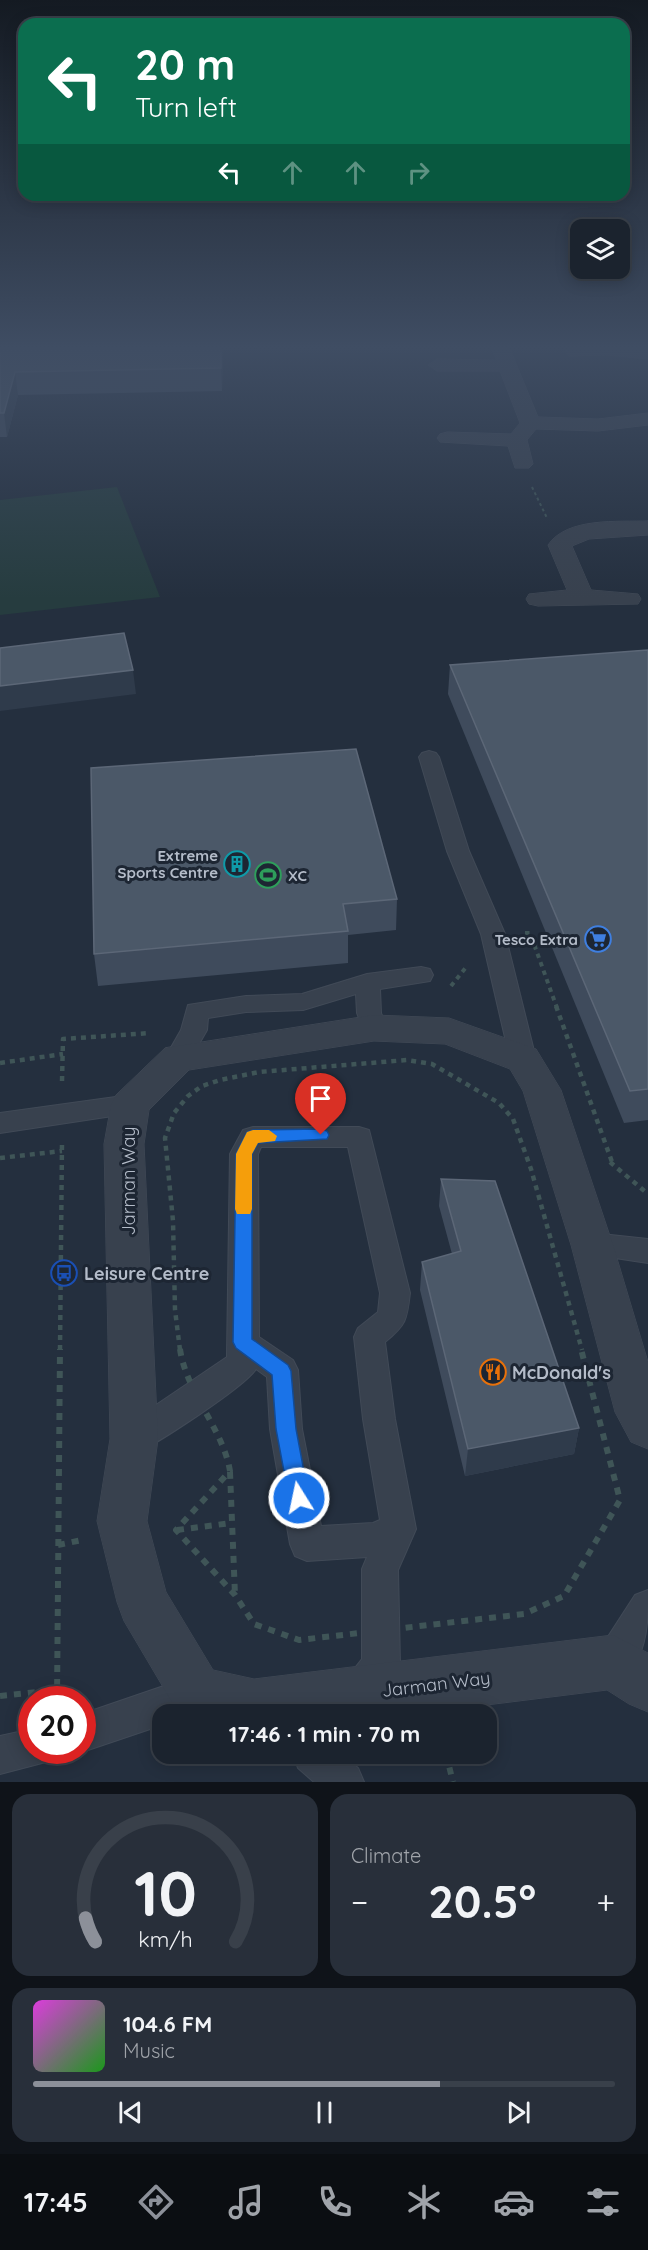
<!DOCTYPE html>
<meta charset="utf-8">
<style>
body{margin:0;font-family:Quicksand,sans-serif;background:#282f3a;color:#f1f3f6;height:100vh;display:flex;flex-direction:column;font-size:22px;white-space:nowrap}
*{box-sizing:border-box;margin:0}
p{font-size:20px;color:#a0a4aa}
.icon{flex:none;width:33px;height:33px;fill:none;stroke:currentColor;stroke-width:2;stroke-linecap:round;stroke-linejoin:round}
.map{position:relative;height:1782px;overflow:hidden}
.panel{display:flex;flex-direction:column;gap:12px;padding:12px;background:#0f1319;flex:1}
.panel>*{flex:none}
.top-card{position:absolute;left:18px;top:18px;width:612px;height:183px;border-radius:18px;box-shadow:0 3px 15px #0003,0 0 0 2px #39404a;background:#0b6e4f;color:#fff;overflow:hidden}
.buttons{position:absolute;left:570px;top:219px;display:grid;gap:12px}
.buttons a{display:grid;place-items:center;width:60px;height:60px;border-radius:12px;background:#1b232e;box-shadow:0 3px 15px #0003,0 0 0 2px #39404a;font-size:30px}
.speed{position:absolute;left:18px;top:1686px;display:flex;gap:12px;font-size:30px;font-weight:700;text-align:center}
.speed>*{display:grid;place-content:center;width:78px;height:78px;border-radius:50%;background:#1b232e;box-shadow:0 3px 15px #0003,0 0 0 2px #39404a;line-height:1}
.speed .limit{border:9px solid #d22;background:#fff;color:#111}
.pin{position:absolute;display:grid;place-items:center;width:51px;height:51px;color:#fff;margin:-62px -26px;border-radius:50% 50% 50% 0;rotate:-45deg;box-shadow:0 0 6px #0007}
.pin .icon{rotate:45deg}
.me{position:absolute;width:66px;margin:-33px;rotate:350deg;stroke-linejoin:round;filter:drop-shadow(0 0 4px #0008)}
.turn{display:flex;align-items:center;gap:21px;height:126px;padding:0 18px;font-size:27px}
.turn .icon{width:78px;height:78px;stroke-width:2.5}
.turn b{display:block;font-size:42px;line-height:51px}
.lanes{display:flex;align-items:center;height:57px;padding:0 18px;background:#0003;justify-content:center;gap:30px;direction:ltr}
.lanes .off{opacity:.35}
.big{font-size:45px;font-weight:700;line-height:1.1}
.panel .tile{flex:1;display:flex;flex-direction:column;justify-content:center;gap:9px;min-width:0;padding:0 21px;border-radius:18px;background:#282f3a}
.panel .dial{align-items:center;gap:0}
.dial svg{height:156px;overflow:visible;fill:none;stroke:#39404a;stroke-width:7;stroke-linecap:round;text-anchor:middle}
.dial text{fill:#f1f3f6;stroke:none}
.song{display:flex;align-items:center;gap:18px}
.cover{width:72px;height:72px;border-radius:9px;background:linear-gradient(135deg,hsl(300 70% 55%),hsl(120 70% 35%))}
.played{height:6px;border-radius:3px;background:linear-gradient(90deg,#8c9099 70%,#39404a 70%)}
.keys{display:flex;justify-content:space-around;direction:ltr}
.heat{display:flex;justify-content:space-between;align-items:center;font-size:33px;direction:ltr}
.panel .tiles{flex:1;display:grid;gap:12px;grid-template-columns:1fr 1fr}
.tile:last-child{grid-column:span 2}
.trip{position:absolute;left:152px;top:1704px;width:345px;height:60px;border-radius:18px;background:#1b232e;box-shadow:0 3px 15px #0003,0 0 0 2px #39404a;font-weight:700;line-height:60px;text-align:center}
.tab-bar{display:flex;height:96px;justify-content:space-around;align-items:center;background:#0b0e12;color:#a0a4aa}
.tab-bar .icon{width:42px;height:42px}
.tab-bar .current{color:#8c9099}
.tab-bar b{font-size:27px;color:#f1f3f6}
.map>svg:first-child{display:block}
.green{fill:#263c3f}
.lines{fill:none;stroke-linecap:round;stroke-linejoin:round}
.service-casing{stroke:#414a57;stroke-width:2}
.minor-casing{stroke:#414a57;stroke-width:1}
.tertiary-casing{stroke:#414a57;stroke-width:1}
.path-far3{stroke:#3f5557;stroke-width:2;stroke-dasharray:3 3;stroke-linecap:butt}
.path-far2{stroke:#3f5557;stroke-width:4;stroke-dasharray:4.5 4.5;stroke-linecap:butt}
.path-far1{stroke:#3f5557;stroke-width:4.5;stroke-dasharray:5 5;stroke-linecap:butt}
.path{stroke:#3f5557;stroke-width:6;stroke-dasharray:7 7;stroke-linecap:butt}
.service{fill:#38414e;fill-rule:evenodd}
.minor{fill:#38414e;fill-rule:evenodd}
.tertiary{fill:#38414e;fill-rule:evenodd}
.wall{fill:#3f4b5c}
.shaded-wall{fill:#2f3b4b}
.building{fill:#4b5868;stroke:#5c6777;stroke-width:1.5}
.route{fill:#1a73e8;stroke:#114b97;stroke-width:1.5}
.slow{fill:#f59e0b}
.labels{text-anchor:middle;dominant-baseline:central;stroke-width:6;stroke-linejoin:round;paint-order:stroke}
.poi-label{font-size:15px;font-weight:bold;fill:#b4bcc9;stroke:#1d2633;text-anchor:end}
.near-street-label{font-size:18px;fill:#b4bcc9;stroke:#1d2633}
.near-poi-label{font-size:18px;font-weight:bold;fill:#b4bcc9;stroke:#1d2633;text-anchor:start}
</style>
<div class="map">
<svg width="648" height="1782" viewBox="0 0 648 1782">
<rect width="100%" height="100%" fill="#242f3e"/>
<polygon class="green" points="117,487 160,597 0,615 0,500"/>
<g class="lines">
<g class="service-casing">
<g id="service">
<polygon points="429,751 436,753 439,757 469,851 505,934 536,1059 532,1066 523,1068 514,1066 510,1059 481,934 447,851 419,757 422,753"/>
<polygon points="421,967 430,969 433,975 430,981 380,989 381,1013 387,1028 383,1034 374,1037 365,1034 357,1013 356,994 303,1010 246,1012 208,1018 207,1030 187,1065 178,1067 169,1065 165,1058 181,1030 188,1005 246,996 302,994 367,974"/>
<polygon points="130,1095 139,1098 143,1105 139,1112 0,1133 0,1113"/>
<path d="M253,1127H359L369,1130L410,1293C407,1320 406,1325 385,1342L395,1419L416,1529L398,1570L400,1665C392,1683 382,1697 364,1705L351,1699L345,1686L351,1673L362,1659V1569L367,1557L307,1561L295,1556L290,1544L270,1429L267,1377L256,1369C246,1386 154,1446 134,1454L122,1450L118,1439L122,1428L227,1357L230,1154L243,1130ZM261,1147H348L380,1293L378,1312L358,1328L354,1337L363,1419L380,1520L373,1523L321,1526L302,1429L298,1370L293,1360L259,1337L258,1154Z"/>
<polygon points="592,1233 648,1239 648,1263 582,1253 577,1245 582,1237"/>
<path d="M648,1590C648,1625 648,1665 613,1681L600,1675L594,1662L600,1649L635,1595Z"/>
<polygon points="196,1675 209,1681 215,1694 209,1707 191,1714 162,1714 162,1725 82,1752 78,1750 82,1750 82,1714"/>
<polygon points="32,1729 32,1750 50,1750 46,1762 0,1774 0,1736"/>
<polygon points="293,1754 341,1754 358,1768 364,1782 314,1782 298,1768"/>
</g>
</g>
<g class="minor-casing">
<g id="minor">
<polygon points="492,349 510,349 538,417 598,419 648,413 648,425 598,431 536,429 527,440 533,464 529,468 515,468 508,446 440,442 437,438 440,434 447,432 511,434 520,423 500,371 437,371 428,365 437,359 496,360"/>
<polygon points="568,349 648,349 648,359 607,355 569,356 566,352"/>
<path d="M648,521V535L589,539L572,546L591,590L638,594L641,599L638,604L538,606L529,604L526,599L529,594L567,590L548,545C567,517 618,522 648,521Z"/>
</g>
</g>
<g class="tertiary-casing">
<polygon id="tertiary" points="374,1015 449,1018 536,1049 561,1090 613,1245 648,1362 648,1449 631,1442 615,1412 571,1245 523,1091 510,1069 445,1044 374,1041 189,1070 149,1110 144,1144 158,1439 147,1521 166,1592 213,1670 254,1679 613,1635 648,1653 648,1712 629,1704 607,1690 414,1714 179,1714 124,1621 117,1602 97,1521 110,1439 104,1144 111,1105 116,1095 165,1048"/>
</g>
<polyline class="path-far3" points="532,487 547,518"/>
<g class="path-far2">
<polyline points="525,933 530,933 557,1008"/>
<polyline points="451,986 467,966"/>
</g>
<g class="path-far1">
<polyline points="556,1006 612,1162"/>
<polyline points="0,1063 63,1054"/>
<polyline points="62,1081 63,1039 150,1033"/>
<polyline points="0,1158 62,1151"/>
<polyline points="610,1162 648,1194"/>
<polyline points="60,1350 62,1142"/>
<polyline points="180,1350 175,1310 173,1221 165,1138 174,1113 188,1096 202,1086 220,1080 259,1072 407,1060 432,1064 499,1103 513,1119 531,1169 582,1350"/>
</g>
<g class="path">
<path d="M180,1349C186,1392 223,1429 230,1471L176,1530L235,1595L254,1624L299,1640L524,1614L564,1596L620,1500L581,1349"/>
<polyline points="230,1472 235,1595"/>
<polyline points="177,1530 231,1523"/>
<polyline points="58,1545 82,1540"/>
<polyline points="0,1696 57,1690"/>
<polyline points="57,1700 60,1349"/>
<polyline points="446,1754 453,1782"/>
</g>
<use href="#service" class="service"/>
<use href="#minor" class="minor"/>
<use href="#tertiary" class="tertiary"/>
</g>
<g class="wall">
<polygon points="0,349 223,349 222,391 18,395 7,437 0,437"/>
<polygon points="648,650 648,1120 624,1123 448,694 450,665"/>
<polygon points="91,768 397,899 396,930 348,935 348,963 98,986 94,954"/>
<polygon points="441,1179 579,1428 574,1454 465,1476 420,1290 422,1262 452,1254 439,1206"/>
</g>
<g class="shaded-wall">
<polygon points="221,349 223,349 222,391 221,368"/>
<polygon points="15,372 18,395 7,437 4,413"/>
<polygon points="133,670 136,694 0,711 0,686"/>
<polygon points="579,1428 574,1454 465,1476 468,1449"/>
</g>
<g class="building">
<polygon points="0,349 221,349 221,368 15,372 4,413 0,413"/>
<polygon points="124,633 133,670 0,686 0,648"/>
<polygon points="648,650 648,1089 630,1091 450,665"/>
<polygon points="356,749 397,899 343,904 348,931 94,954 91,768"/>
<polygon points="441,1179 495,1181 579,1428 468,1449 422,1262 461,1251"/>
</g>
<linearGradient id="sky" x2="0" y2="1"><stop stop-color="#141a22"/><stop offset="0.58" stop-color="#3f4d63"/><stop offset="1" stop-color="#3f4d63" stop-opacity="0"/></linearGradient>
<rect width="648" height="599" fill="url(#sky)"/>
<polygon class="route" points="321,1129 327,1131 329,1135 327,1139 258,1143 252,1154 252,1339 288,1365 291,1371 296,1429 309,1498 306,1505 299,1508 292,1505 289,1498 276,1429 272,1375 236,1348 233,1342 236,1154 247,1132 253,1130"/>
<polygon class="slow" points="253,1130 269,1130 277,1136 275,1141 258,1143 252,1154 252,1209 250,1214 237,1214 235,1209 236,1154 247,1132"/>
<defs>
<g id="building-ring" transform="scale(1.35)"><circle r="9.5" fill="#1d2633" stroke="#0f9aa8" stroke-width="1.5"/><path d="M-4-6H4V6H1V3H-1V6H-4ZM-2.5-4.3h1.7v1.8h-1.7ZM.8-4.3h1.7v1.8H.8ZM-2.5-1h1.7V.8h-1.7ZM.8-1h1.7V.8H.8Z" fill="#0f9aa8"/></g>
<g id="stadium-ring" transform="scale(1.35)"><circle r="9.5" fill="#1d2633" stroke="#2e9e5b" stroke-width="1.5"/><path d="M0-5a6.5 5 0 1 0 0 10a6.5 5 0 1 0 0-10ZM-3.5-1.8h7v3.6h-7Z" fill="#2e9e5b"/></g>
<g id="supermarket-ring" transform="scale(1.35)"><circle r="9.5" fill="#1d2633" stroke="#3f7fe0" stroke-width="1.5"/><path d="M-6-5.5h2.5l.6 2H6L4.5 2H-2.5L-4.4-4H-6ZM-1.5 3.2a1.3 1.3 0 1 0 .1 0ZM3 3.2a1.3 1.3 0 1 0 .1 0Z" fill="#3f7fe0"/></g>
<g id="bus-ring" transform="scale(1.35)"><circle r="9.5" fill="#1d2633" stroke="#1a4fb4" stroke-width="1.5"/><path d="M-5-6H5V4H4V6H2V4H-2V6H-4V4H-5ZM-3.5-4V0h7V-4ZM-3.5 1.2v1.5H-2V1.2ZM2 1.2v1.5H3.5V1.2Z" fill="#1a4fb4"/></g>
<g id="restaurant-ring" transform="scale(1.35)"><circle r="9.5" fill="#1d2633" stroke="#e8710a" stroke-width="1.5"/><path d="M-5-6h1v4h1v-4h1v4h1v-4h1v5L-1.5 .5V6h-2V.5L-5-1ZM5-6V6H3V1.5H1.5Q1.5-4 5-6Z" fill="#e8710a"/></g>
</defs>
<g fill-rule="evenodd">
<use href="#building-ring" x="237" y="864"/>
<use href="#stadium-ring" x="268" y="875"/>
<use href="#supermarket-ring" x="598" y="939"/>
<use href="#bus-ring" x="64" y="1273"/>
<use href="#restaurant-ring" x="493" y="1372"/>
</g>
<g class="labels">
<g class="poi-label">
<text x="218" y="855">Extreme<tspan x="218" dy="17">Sports Centre</tspan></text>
<text x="288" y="875" text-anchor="start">XC</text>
<text x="578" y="939">Tesco Extra</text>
</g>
<g class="near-street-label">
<text transform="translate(128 1181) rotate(-90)">Jarman Way</text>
<text transform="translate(436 1684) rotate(-7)">Jarman Way</text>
</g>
<g class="near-poi-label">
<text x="84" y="1273">Leisure Centre</text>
<text x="512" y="1372">McDonald's</text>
</g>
</g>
</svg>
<div class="buttons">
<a><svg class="icon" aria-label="layers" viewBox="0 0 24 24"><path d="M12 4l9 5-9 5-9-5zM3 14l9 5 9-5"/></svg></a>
</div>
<div class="speed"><div class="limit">20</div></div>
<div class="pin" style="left:321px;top:1135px;background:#d93025"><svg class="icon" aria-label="arrive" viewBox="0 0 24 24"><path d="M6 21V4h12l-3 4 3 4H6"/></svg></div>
<svg class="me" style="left:299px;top:1498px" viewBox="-20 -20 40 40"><circle r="17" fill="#1a73e8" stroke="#fff" stroke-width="3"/><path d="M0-11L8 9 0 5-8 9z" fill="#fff"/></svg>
<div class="trip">17:46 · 1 min · 70 m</div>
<div class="top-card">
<div class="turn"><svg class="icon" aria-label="left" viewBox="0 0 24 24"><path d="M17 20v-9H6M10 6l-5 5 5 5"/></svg><div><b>20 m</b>Turn left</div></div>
<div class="lanes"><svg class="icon" aria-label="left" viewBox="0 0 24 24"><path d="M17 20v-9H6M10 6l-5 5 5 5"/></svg><svg class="icon off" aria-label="ahead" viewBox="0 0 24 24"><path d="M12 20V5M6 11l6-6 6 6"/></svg><svg class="icon off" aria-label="ahead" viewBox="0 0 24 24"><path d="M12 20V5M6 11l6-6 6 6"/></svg><svg class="icon off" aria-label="right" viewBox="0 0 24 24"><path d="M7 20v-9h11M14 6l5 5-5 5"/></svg></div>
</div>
</div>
<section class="panel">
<div class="tiles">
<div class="tile dial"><svg viewBox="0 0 100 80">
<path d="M14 69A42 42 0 1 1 86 69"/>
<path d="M14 69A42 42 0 0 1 9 57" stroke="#8c9099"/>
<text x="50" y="56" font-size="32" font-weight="700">10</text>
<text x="50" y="72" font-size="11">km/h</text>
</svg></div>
<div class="tile"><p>Climate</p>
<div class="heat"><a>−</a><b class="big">20.5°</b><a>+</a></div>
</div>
<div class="tile">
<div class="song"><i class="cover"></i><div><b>104.6 FM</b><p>Music</p></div></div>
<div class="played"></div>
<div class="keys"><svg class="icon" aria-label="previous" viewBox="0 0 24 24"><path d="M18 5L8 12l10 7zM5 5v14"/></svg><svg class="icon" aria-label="pause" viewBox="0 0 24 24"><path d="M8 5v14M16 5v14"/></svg><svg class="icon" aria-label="next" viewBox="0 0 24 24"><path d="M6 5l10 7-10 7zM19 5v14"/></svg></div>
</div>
</div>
</section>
<nav class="tab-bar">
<b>17:45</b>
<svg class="icon current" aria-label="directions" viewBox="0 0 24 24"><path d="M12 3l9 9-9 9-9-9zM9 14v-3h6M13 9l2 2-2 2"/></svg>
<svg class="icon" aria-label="music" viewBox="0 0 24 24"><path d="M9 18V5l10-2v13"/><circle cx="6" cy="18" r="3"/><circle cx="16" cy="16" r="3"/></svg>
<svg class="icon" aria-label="phone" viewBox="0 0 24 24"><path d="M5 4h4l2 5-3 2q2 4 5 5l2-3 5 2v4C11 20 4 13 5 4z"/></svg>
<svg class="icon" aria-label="climate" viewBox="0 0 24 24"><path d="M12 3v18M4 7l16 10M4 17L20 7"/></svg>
<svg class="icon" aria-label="car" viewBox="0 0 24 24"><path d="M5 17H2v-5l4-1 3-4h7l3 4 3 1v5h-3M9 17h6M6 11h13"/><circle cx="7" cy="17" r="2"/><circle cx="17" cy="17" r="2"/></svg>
<svg class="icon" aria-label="filters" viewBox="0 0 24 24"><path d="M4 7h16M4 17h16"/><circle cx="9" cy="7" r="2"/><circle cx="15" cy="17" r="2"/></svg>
</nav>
